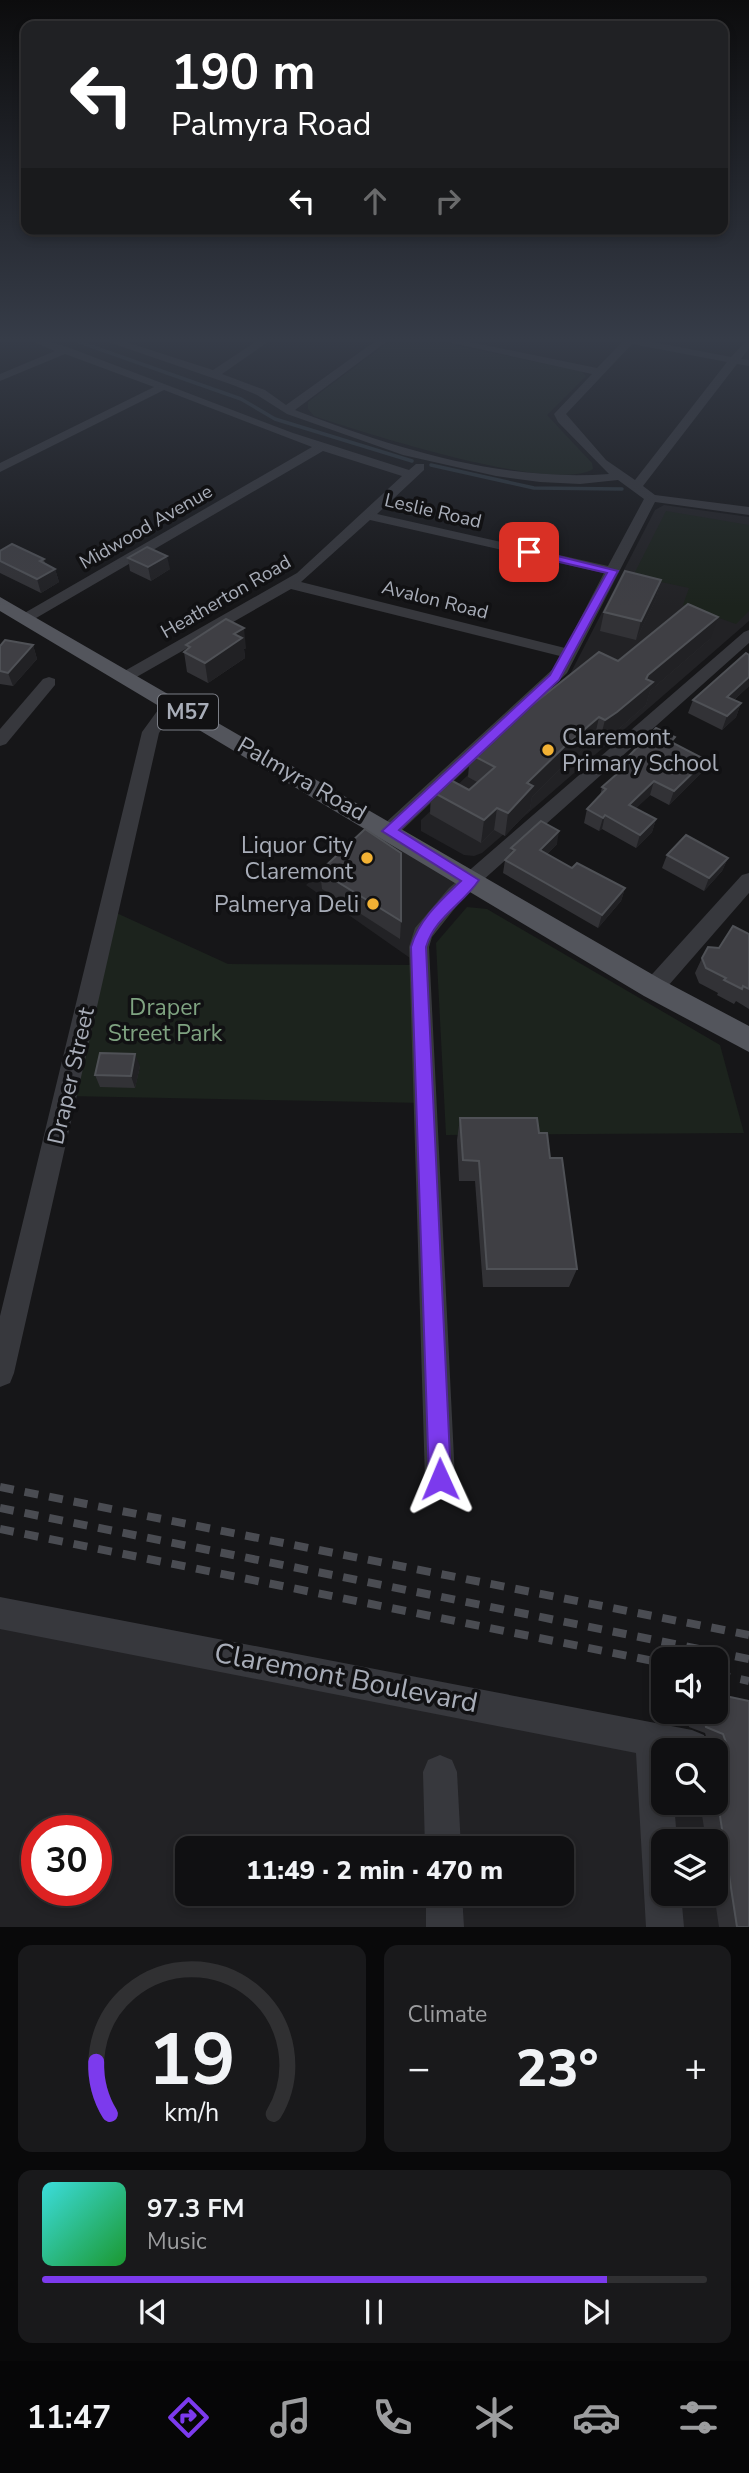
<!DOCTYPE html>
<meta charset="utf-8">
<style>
body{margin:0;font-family:"Nunito Sans",sans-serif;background:#19191b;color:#f1f3f6;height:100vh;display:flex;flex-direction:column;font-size:26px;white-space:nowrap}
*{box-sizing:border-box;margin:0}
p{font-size:23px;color:#9c9d9f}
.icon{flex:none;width:38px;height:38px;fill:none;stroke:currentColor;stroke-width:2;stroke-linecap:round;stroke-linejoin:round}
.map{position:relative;height:1927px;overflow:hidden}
.drawer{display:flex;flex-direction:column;gap:18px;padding:18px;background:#09090a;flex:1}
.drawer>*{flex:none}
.guide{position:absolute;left:21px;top:21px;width:707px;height:214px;border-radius:14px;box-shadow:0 4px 10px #0003,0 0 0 2px #303032;background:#202124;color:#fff;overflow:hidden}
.controls{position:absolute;left:651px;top:1647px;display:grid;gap:14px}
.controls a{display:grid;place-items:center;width:77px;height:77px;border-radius:14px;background:#101012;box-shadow:0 4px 10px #0003,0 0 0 2px #303032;font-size:35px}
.speed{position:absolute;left:21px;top:1815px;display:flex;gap:14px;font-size:35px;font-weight:700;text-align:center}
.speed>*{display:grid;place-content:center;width:91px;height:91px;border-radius:50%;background:#101012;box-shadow:0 4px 10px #0003,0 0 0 2px #303032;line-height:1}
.speed .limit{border:10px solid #d22;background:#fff;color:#111}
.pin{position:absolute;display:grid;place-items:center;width:60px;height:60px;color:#fff;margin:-30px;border-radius:14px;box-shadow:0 4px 10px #0006}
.me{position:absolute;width:77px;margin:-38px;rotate:359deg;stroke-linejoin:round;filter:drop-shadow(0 0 5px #0008)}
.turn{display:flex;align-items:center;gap:24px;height:147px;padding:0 35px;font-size:32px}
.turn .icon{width:91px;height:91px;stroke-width:2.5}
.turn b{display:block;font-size:49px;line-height:60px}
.lanes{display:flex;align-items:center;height:66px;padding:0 35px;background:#0003;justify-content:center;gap:35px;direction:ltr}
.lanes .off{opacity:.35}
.big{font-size:52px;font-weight:800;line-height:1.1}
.drawer .card{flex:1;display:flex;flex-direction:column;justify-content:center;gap:10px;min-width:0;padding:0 24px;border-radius:14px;background:#19191b}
.drawer .dial{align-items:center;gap:0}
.dial svg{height:182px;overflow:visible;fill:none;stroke:#303032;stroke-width:7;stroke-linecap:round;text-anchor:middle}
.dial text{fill:#f1f3f6;stroke:none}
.song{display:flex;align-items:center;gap:21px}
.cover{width:84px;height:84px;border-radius:10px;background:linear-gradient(135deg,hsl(180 70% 55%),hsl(130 70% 35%))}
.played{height:7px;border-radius:4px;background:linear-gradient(90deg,#7c3aed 85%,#303032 85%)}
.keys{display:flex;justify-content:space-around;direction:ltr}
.heat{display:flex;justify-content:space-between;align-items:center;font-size:38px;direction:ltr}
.drawer .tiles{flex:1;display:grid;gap:18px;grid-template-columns:1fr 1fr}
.card:last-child{grid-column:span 2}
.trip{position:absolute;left:175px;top:1836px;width:399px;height:70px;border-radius:14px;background:#101012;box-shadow:0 4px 10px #0003,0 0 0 2px #303032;font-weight:800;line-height:70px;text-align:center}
.tabs{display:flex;height:112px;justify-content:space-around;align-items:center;background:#060607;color:#9c9d9f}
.tabs .icon{width:49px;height:49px}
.tabs .on{color:#7c3aed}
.tabs b{font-size:32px;color:#f1f3f6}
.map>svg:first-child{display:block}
.built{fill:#222225;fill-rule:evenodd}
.green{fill:#1c231d}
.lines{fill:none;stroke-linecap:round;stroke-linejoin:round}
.stream{stroke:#2c353c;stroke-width:3.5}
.minor{fill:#37383d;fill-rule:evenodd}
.major{fill:#53555c;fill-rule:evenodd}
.rail{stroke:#4a4c52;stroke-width:8;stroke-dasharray:14 11;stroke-linecap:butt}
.wall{fill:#323236}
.shaded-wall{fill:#212124}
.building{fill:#3f3f44;stroke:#4f5156;stroke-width:2}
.route{fill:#7c3aed;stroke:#51269a;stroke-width:2}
.poi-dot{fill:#f2b134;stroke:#111113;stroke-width:2.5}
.labels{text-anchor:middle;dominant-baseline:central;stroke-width:7;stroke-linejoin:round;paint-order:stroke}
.far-street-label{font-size:19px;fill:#a8adb8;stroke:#111113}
.shield{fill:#111113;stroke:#7b7e86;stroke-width:2}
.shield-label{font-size:21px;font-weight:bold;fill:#a8adb8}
.poi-label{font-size:23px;fill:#a8adb8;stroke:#111113;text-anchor:end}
.street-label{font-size:23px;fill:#a8adb8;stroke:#111113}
.park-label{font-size:23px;fill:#7fa381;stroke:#111113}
.near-street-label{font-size:28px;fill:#a8adb8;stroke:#111113}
</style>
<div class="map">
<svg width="749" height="1927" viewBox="0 0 749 1927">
<rect width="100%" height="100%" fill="#161618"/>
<g class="built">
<polygon points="664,505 749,517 749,621 482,853 474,856 464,855 421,831 421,820 567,680 655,510"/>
<polygon points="375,823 472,880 441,908 420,965 306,885"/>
<path d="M0,1613L708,1750H663V1802H716L749,1927H0ZM37,1830H96V1890H37ZM663,1841H716V1894H663ZM187,1848H562V1894H187Z"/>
</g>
<g class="green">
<path d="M395,337H414L581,371L586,376L547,415L592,463L593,469C553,494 362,432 314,416L308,409V402Z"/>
<polygon points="666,511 749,525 749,611 736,624 683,605 689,588 633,576"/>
<polygon points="467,907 487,909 720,1045 744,1133 446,1135 436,943"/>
<polygon points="110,910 228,964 420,965 425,1103 67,1096"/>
</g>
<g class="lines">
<g class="stream">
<polyline points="65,337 241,399 275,419 412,461"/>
<polyline points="431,465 534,488 622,489"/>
</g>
<g class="minor">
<path d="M22,337H37L70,348L293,433L409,470L416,464H424V470L377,514L608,566L644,499L618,480L580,484L540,482L496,476L403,455L287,414L257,395L233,385L94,337H110L213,370L263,337H275L222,374L265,390L286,405L381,337H393L295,410C394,448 501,482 609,474L558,422L554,414L592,374L425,337H446L597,368L627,337L731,357L749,338V348L741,359L749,360V366L737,364L643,486L655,495L749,507V515L655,502L567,673L396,836L389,838L380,831L382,826L554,668L560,656L291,589L133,679H121V673L297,573L402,476L323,451L31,621H21V615L312,447L164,390L0,472V463L154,387L65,354L0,381V374L55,351ZM632,344L727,362L635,480L606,460L566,414ZM370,520L604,573L565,648L301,582Z"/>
<polygon points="749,630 749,643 463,898 432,937 429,947 455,1479 451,1490 440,1494 429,1490 425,1479 409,947 415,928 449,888 744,632"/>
<polygon points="49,677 55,679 55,685 6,744 0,746 0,729 43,679"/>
<polygon points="172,698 180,703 159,733 14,1373 10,1383 0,1387 0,1316 142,732 166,699"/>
<polygon points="749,873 749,893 661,994 653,997 645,994 642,988 645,982 742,875"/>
<polygon points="0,1597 692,1730 704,1735 708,1750 663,1750 663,1802 674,1802 677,1841 663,1841 663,1894 681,1894 684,1927 646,1927 636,1753 0,1629"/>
<polygon points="440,1755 452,1760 457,1772 461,1848 425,1848 423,1772 428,1760"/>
<polygon points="426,1894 462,1894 464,1927 426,1927"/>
</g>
<polygon class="major" points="0,597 662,980 749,1026 749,1052 644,996 0,611"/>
<g class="rail">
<polyline points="0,1487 749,1635"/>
<polyline points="0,1508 749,1659"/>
<polyline points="0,1529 663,1663"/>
<polyline points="716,1674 749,1681"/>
</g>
</g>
<g class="wall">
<polygon points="0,551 44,559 45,564 55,569 59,582 41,593 0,573"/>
<polygon points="128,558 170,569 151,581 130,571"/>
<polygon points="661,580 656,599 636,640 600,631 604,612"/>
<polygon points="710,639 650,691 646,705 612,735 599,743 594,740 560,769 532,797 530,809 505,836 494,830 481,843 430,814 431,791 469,790 477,782 468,777 470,754 618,661"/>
<polygon points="33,645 37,659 13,686 0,684 0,646"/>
<polygon points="186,645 246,648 244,649 245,658 208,683 187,672 184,652 187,649"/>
<polygon points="749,686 734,700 741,703 736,717 722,730 688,713 693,700"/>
<polygon points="673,743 701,773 669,805 650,795 636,808 656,819 652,832 636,848 602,829 599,831 584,823 587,809 600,796 602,787 619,772 621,764"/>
<polygon points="557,844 547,854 572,868 625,888 621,901 598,928 503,873 505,860 510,855 511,848"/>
<polygon points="667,855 728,858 722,871 704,891 662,868"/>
<polygon points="320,871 401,921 400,939 322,889"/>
<polygon points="749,934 749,1009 736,1001 734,1004 717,995 718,993 699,983 695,973 702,958 719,948"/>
<polygon points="140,1066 135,1088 100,1087 95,1075"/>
<polygon points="460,1118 539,1133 550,1158 577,1269 569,1287 483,1287 475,1181 459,1181 457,1140"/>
<polygon points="749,1701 749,1927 719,1927 714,1894 716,1894 716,1841 706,1841 700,1802 716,1802 716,1750 710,1750 705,1733 689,1727 686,1712 716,1712"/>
</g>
<g class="shaded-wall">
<polygon points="167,556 170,569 151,581 148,567"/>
<polygon points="55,569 59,582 41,593 37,579"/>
<polygon points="661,580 656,599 636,640 641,621"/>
<polygon points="718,617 710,639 650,691 646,705 612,735 599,743 605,720 646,679 648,675"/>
<polygon points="244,628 246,648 244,649 245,658 208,683 205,663 234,634"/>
<polygon points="33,645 37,659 13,686 8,673"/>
<polygon points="749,677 749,686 723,710 727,697"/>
<polygon points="741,703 736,717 722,730 727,716"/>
<polygon points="599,717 594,740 560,769 532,797 530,809 505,836 508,813 527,783 565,746"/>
<polygon points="706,760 701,773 669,805 674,791"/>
<polygon points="654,781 650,795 626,818 629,805"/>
<polygon points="497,808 494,830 481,843 484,820"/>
<polygon points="605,815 602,829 599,831 603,818"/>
<polygon points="656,819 652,832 636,848 640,835"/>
<polygon points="559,831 557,844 537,863 540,850"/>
<polygon points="728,858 722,871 704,891 709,878"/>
<polygon points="625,888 621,901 598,928 602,915"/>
<polygon points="135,1054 140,1066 135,1088 131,1076"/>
</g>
<g class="building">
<polygon points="12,544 44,559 40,561 55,569 37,579 0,561 0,551"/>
<polygon points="147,547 167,556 148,567 128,558"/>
<polygon points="625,571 661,580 641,621 604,612"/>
<polygon points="688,604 718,617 648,675 646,679 653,682 617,712 605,720 599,717 565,746 527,783 533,786 508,813 497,808 484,820 431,791 447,778 469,790 495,767 470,754 599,652 618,661"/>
<polygon points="226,619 244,628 234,634 242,638 205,663 184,652 190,647 186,645"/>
<polygon points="5,640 33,645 8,673 0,671 0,646"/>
<polygon points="746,653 749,655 749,677 727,697 741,703 727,716 693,700"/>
<polygon points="656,728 675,737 671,742 706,760 674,791 654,781 629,805 656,819 640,835 605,815 603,818 587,809 606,789 602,787 626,766 621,764"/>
<polygon points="541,821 559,831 540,850 572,868 577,863 625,888 602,915 505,860 515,850 511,848"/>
<polygon points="365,829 401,853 401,921 320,871"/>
<polygon points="686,835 728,858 709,878 667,855"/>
<polygon points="733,926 749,934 749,989 743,986 742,989 724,980 726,978 706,968 702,958 708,947 719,948"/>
<polygon points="100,1053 135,1054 131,1076 95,1075"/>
<polygon points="460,1118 537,1118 539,1133 547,1133 550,1158 562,1158 577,1269 487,1269 479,1161 463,1160"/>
<polygon points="716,1694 749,1701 749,1927 737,1927 716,1790 716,1755 726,1755 729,1751 723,1734 706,1727 703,1712 716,1712"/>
</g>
<linearGradient id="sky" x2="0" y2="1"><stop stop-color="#0c0c0d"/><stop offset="0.56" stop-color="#363c48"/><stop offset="1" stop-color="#363c48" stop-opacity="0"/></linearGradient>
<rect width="749" height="607" fill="url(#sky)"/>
<path class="route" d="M529,549L618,571L559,680L399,830L479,880C463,904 435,917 426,947L451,1479L448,1487L440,1490L432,1487L429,1479L411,947C419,919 441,900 461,881L382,831L550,675L607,573L525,554L523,552Z"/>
<g class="poi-dot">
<circle cx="548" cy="750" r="7"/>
<circle cx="367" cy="858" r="7"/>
<circle cx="373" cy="904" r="7"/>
</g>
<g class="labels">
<g class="far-street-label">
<text transform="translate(433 511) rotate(13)">Leslie Road</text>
<text transform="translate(146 527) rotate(-30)">Midwood Avenue</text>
<text transform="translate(226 597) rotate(-30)">Heatherton Road</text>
<text transform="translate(435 600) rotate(14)">Avalon Road</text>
</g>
<rect class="shield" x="158" y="694.5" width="60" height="35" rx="5"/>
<g class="shield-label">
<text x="188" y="712">M57</text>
</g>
<g class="poi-label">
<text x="562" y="737" text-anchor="start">Claremont<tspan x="562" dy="26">Primary School</tspan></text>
<text x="353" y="845">Liquor City<tspan x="353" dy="26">Claremont</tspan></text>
<text x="359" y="904">Palmerya Deli</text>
</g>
<g class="street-label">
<text transform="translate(302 779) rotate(30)">Palmyra Road</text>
<text transform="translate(71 1076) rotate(-77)">Draper Street</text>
</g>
<g class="park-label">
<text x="165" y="1007">Draper<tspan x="165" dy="26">Street Park</tspan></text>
</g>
<g class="near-street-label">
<text transform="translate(346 1678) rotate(11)">Claremont Boulevard</text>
</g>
</g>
</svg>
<div class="controls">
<a><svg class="icon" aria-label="sound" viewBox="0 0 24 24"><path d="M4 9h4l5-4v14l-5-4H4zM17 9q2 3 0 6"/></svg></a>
<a><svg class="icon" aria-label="search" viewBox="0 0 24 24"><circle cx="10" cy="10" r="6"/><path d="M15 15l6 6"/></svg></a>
<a><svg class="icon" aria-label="layers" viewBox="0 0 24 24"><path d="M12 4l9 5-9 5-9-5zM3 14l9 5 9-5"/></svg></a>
</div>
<div class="speed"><div class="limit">30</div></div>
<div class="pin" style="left:529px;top:552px;background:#d93025"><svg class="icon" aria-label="arrive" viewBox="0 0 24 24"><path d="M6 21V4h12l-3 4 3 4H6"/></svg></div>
<svg class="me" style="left:440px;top:1479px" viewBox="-20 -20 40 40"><path d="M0-17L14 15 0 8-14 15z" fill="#7c3aed" stroke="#fff" stroke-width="4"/></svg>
<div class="trip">11:49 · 2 min · 470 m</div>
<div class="guide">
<div class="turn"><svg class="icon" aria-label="left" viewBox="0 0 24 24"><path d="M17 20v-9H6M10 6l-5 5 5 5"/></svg><div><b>190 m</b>Palmyra Road</div></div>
<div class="lanes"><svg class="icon" aria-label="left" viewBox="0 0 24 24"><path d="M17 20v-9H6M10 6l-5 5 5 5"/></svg><svg class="icon off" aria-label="ahead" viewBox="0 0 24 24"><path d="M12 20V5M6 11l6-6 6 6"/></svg><svg class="icon off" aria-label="right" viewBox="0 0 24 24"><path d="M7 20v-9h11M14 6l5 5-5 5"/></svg></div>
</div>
</div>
<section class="drawer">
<div class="tiles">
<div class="card dial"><svg viewBox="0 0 100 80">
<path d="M14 69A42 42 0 1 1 86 69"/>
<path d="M14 69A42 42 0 0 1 8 46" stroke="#7c3aed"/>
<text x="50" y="56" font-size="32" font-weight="700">19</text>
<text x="50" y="72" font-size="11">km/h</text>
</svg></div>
<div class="card"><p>Climate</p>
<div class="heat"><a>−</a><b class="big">23°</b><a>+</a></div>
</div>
<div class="card">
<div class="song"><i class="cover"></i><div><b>97.3 FM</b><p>Music</p></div></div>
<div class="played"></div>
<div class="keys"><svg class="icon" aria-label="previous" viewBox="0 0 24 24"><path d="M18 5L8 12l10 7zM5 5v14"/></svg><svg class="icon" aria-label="pause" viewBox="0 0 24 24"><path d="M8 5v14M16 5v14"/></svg><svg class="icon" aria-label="next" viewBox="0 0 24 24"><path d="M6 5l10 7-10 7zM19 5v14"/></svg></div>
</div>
</div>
</section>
<nav class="tabs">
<b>11:47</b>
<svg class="icon on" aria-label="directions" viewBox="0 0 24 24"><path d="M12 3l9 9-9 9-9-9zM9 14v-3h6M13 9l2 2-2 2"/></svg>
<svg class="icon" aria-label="music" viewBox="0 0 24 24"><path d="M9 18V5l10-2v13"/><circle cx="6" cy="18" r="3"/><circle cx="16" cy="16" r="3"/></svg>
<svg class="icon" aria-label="phone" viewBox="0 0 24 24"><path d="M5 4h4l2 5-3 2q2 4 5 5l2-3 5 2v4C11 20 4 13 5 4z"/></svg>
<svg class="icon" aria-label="climate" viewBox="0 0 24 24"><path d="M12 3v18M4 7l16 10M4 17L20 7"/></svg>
<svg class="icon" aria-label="car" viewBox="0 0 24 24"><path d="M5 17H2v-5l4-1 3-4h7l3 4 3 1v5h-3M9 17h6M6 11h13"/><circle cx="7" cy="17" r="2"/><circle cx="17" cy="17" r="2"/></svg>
<svg class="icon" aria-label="filters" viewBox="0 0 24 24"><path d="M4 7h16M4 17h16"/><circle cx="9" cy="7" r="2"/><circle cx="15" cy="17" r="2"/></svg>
</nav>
